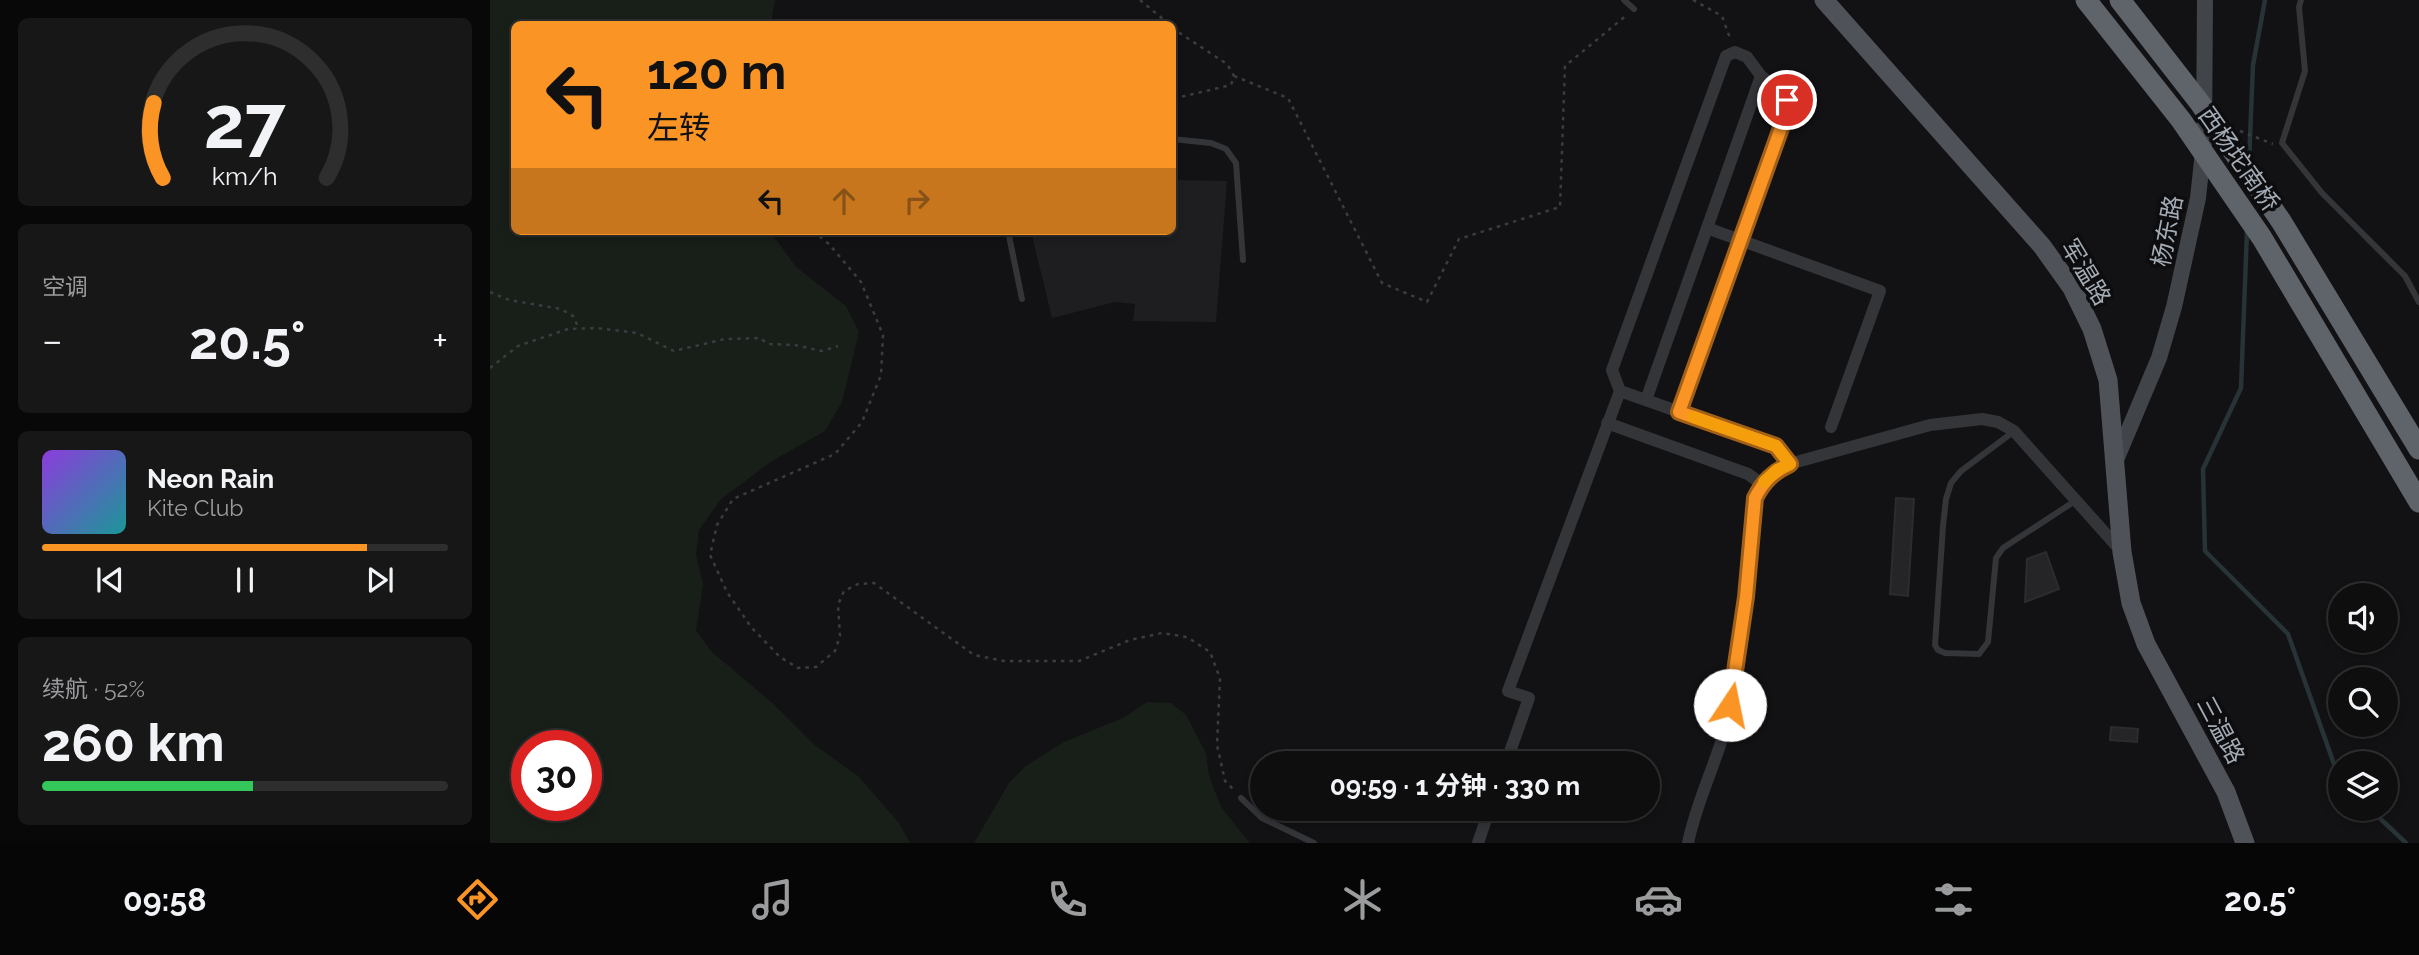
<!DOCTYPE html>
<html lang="zh">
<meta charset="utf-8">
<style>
body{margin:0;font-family:Raleway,"Noto Sans SC",sans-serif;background:#171718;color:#f1f3f6;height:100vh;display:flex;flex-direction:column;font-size:26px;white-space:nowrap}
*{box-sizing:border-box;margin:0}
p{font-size:23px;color:#9b9c9e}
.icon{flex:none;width:38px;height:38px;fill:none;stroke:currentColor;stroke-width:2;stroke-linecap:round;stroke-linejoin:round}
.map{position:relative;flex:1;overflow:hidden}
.details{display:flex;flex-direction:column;gap:18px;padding:18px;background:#080808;width:490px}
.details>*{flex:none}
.top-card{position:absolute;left:21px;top:21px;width:665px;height:214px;border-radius:10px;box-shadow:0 4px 10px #0003,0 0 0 2px #2e2e2f;background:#f99425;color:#111;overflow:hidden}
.controls{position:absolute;left:1838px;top:583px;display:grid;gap:14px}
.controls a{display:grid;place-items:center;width:70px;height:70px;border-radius:50%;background:#0e0e0f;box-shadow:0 4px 10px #0003,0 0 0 2px #2e2e2f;font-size:35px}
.speed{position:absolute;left:21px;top:730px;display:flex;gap:14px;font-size:35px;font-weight:700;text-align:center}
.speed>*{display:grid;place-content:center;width:91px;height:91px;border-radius:50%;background:#0e0e0f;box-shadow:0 4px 10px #0003,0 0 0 2px #2e2e2f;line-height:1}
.speed .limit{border:10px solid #d22;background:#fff;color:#111}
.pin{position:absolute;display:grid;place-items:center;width:60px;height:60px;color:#fff;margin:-30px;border:4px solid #fff;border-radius:50%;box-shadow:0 2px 7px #0007}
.me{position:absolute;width:77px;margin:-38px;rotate:11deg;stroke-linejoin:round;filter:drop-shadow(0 0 5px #0008)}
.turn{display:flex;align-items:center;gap:24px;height:147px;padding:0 21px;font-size:32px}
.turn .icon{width:91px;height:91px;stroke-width:2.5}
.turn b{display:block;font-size:49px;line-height:60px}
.lanes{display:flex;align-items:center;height:66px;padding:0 21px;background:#0003;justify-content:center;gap:35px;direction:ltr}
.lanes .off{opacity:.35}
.big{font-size:52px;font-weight:700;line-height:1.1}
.details .widget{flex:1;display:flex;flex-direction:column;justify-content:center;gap:10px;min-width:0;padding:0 24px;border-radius:10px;background:#171718}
.details .dial{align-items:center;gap:0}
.dial svg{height:182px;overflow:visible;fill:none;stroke:#2e2e2f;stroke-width:7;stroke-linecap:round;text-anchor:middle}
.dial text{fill:#f1f3f6;stroke:none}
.song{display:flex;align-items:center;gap:21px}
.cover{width:84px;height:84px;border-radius:10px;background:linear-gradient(135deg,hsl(270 70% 55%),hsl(180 70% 35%))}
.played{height:7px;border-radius:4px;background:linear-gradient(90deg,#f99425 80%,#2e2e2f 80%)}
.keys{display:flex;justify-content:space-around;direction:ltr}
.heat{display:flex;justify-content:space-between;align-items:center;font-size:38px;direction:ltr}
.charge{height:10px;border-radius:5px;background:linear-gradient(90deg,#34c759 52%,#2e2e2f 0)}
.trip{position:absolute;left:760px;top:751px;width:410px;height:70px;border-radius:35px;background:#0e0e0f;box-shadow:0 4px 10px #0003,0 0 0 2px #2e2e2f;font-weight:700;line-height:70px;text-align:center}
.tab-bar{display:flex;height:112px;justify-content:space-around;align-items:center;background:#060606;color:#9b9c9e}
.tab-bar .icon{width:49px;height:49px}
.tab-bar .selected{color:#f99425}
.tab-bar b{font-size:32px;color:#f1f3f6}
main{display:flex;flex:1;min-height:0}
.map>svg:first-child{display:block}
.built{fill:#1e1e21}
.green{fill:#181f18;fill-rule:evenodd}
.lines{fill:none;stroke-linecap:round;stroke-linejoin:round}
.stream{stroke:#283338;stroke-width:4.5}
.building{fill:#252528;stroke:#2c2c30;stroke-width:2}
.path{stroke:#393c40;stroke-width:2.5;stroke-dasharray:3.5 5;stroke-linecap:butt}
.lane{stroke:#333539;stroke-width:6}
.street{stroke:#333539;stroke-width:12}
.secondary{stroke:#414449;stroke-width:16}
.primary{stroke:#4f5258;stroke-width:19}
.highway{stroke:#5f636a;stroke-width:21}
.route-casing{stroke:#a26018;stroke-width:18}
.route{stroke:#f99425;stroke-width:12}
.slow{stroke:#f59e0b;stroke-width:12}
.labels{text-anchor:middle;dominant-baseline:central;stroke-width:7;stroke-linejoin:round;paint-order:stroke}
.street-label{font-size:24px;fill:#a3abb5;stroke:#0d0d0f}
</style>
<main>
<section class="details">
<div class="widget dial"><svg viewBox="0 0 100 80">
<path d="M14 69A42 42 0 1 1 86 69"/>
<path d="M14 69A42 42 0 0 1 10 36" stroke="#f99425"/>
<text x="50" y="56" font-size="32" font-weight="700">27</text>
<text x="50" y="72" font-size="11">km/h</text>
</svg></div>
<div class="widget"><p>空调</p>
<div class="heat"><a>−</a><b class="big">20.5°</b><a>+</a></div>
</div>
<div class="widget">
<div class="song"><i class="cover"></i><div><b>Neon Rain</b><p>Kite Club</p></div></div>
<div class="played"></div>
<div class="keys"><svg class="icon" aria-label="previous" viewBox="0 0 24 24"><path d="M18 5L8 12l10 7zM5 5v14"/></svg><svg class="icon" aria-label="pause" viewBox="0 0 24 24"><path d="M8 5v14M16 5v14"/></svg><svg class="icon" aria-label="next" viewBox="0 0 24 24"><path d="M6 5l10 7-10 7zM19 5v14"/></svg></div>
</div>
<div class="widget"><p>续航 · 52%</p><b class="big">260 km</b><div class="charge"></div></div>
</section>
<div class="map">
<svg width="1929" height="843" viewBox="0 0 1929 843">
<rect width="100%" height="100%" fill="#121214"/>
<polygon class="built" points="683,180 737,181 726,322 643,321 645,304 625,302 562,318 541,231 682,231"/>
<g class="green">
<path d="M0,0H285L281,24H24V231H280L306,267L356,306L369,332L352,402L335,431L282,461L230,500L209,530L206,555L213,584L206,631L222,652L281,702L326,746L368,776L409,823L420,843H0ZM37,746H96V805H37Z"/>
<polygon points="657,702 681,703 696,715 716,753 719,776 731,807 760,843 484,843 519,783 536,766 574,742 633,718"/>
</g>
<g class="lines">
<g class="stream">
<polyline points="1759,162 1763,65 1775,0"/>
<polyline points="1757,231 1751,388 1713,469 1715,551 1798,634 1850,781"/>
<polyline points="1879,808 1916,843"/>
</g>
</g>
<g class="building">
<polygon points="1406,498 1424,499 1418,596 1400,594"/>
<polygon points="1556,552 1569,589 1535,602 1537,559"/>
<polygon points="1621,727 1648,729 1647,742 1620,740"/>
</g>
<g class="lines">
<g class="path">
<polyline points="650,0 679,24"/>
<polyline points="1203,0 1232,16 1241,41"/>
<polyline points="682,28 737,64 744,76 741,85 682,99"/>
<polyline points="744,76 798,98 892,283 937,302 969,239 1070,207 1075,66 1138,14"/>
<polyline points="1750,131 1783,144"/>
<polyline points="323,231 339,244 371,282 393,335 391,375 372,422 345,454 243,499 227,525 220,555 237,592 261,627 290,657 308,668 326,667 345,651 350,636 348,605 354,591 368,584 384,583 484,655 514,661 589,661 640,640 672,633 697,637 720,652 730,678 727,745 735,781 745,791"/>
<polyline points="0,292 19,300 71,309 83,316 89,329"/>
<polyline points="0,368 28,346 78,329 107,328 147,333 184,351 235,339 270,338 278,344 305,345 332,351 348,346"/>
</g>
<g class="lane">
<polyline points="1134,0 1144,9"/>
<polyline points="1811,0 1809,7 1815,71 1792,143 1832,193 1915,276 1929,302"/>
<polyline points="682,139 721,143 736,149 746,163 753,260"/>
<polyline points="518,231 532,299"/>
<polyline points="1523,432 1471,471 1461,483 1456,499 1453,526 1445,645 1448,650 1455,653 1489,654 1498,642 1506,558 1513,548 1585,501"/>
<polyline points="751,798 772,818 824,843"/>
</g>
<g class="street">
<polyline points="1217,228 1390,291 1341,427"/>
<polyline points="1130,391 1286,446 1300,464"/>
<path d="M1189,412L1296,114C1298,92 1287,89 1271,76"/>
<polyline points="1117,423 1258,474 1272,484"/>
<polyline points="1016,763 1039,698 1018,691 1130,391 1122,370 1236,56 1245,52 1257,57 1271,76 1156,400"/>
<polyline points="988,843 1000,808"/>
<path d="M1198,843C1206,803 1225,766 1236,726C1256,652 1258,574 1265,498C1274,480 1285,471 1303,463L1440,425L1492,419L1508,422L1524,431L1632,552"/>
</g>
<polyline class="secondary" points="1626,460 1669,358 1684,307 1708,198 1714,142 1715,0"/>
<polyline class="primary" points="1334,0 1552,246 1582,288 1602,329 1618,380 1632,552 1641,603 1656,644 1736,792 1755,843"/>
<g class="highway">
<polyline points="1596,0 1691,120 1772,238 1929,502"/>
<polyline points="1630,0 1710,103 1791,221 1929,449"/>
</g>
</g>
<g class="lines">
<g class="route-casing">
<path id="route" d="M1240,705L1256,597L1265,498C1273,482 1283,472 1300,464L1286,446L1189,412L1296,114L1297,100"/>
</g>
<use href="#route" class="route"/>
<polyline class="slow" points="1203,417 1286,446 1300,464 1287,470 1274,482"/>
</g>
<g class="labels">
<g class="street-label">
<text transform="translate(1749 159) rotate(55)">西杨坨南桥</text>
<text transform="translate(1677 231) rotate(-79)">杨东路</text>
<text transform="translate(1596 272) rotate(59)">军温路</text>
<text transform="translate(1731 730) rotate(62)">三温路</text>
</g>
</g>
</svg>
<div class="controls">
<a><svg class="icon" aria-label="sound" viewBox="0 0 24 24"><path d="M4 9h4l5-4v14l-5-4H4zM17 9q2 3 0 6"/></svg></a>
<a><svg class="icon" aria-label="search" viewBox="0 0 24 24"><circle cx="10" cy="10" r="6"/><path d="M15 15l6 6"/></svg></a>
<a><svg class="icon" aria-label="layers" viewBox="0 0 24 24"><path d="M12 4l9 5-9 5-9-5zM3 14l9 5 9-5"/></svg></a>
</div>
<div class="speed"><div class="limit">30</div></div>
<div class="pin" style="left:1297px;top:100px;background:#d93025"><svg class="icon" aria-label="arrive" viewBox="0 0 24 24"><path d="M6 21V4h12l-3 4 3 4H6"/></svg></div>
<svg class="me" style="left:1240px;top:705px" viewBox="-20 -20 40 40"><circle r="19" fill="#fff"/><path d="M0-13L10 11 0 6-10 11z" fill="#f99425"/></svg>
<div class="trip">09:59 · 1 分钟 · 330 m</div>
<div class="top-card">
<div class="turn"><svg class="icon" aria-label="left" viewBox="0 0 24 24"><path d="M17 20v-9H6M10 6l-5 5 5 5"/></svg><div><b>120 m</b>左转</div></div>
<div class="lanes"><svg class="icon" aria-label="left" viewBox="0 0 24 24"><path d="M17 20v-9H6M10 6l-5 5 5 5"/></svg><svg class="icon off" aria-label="ahead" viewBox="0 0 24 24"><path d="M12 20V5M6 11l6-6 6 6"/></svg><svg class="icon off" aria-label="right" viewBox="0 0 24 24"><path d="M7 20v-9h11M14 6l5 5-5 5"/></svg></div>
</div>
</div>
</main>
<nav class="tab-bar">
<b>09:58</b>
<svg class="icon selected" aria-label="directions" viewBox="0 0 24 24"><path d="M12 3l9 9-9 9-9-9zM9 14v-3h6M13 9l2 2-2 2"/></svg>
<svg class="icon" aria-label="music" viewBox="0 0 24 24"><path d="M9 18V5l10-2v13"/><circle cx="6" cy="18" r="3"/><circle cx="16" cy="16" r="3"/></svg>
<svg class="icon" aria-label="phone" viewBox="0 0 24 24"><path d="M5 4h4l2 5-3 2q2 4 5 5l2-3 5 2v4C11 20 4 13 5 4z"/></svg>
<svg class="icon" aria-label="climate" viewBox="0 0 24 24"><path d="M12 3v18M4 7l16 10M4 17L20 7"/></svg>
<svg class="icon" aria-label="car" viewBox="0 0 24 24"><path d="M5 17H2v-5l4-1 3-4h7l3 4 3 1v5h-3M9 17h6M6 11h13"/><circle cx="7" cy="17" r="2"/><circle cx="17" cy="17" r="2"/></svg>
<svg class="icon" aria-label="filters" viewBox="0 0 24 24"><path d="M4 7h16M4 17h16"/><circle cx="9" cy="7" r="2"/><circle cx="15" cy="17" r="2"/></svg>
<b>20.5°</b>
</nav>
